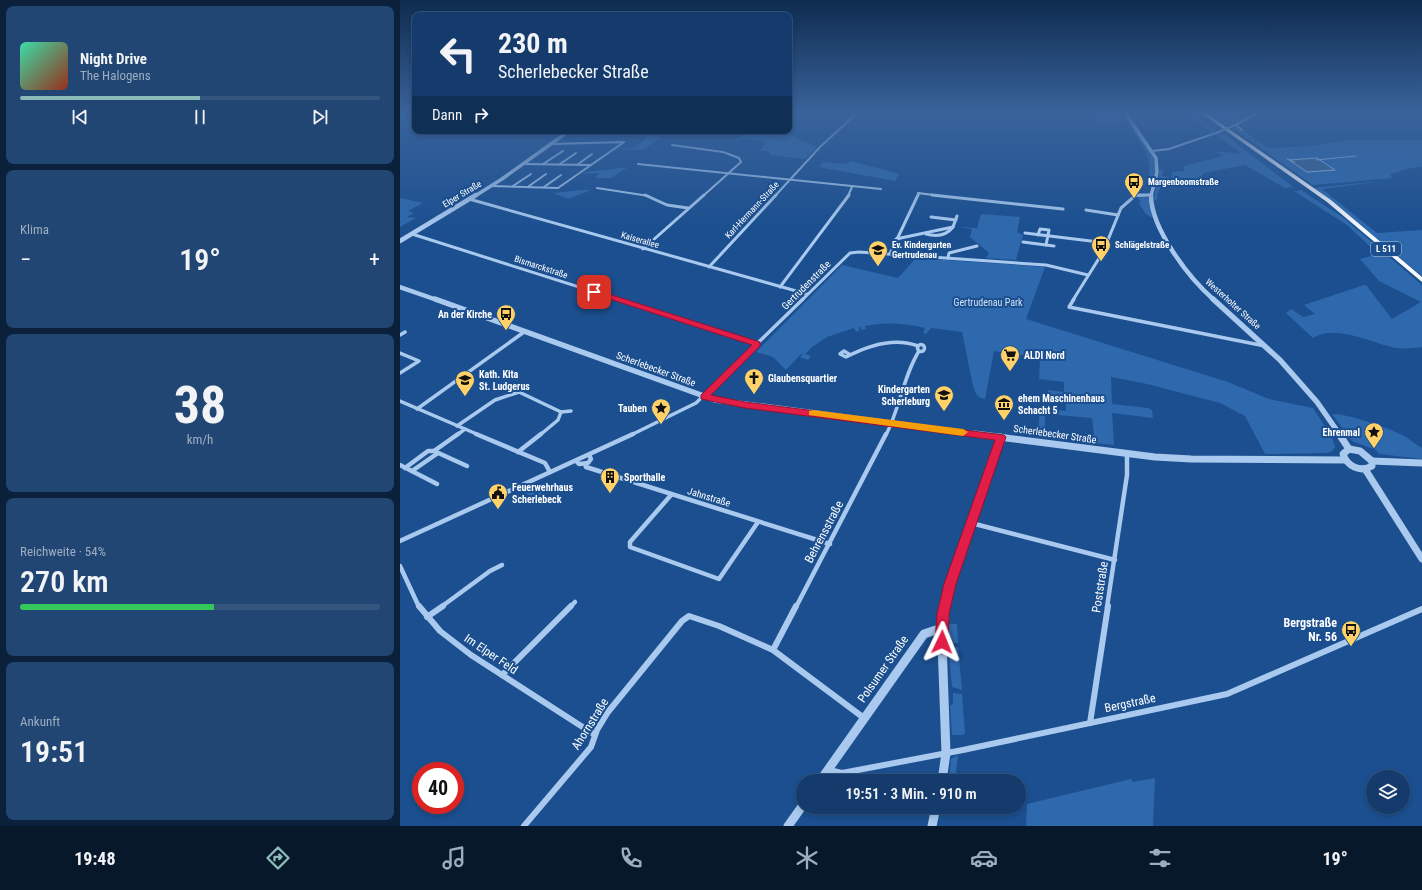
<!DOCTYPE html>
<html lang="de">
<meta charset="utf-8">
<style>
body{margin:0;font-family:"Roboto Condensed",sans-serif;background:#214673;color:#f1f3f6;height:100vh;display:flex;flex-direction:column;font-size:15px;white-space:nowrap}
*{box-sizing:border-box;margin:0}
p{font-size:13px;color:#9dadc1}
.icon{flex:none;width:22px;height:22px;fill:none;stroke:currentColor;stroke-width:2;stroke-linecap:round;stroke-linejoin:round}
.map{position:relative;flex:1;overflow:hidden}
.panel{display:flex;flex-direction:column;gap:6px;padding:6px;background:#0b203b;width:400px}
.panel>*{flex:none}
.banner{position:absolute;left:12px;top:12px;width:380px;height:122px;border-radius:8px;box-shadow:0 2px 6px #0003,0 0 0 1px #33557e;background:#143b6b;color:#f1f3f6;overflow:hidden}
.controls{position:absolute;left:966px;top:770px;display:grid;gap:8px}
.controls a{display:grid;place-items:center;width:44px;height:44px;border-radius:50%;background:#143b6b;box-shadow:0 2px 6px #0003,0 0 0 1px #33557e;font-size:20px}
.speed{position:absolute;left:12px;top:762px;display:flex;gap:8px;font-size:20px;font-weight:700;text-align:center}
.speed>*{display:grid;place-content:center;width:52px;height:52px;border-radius:50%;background:#143b6b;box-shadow:0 2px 6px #0003,0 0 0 1px #33557e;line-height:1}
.speed .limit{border:6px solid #d22;background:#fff;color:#111}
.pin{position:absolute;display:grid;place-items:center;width:34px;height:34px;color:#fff;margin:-17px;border-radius:8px;box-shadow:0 2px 6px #0006}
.me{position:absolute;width:44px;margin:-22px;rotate:2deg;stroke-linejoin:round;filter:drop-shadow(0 0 3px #0008)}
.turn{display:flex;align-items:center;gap:14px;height:84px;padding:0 20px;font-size:18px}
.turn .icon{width:52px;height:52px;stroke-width:2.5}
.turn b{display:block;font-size:28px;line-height:34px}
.then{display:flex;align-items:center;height:38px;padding:0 20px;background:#0003;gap:8px;font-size:15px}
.big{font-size:30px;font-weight:600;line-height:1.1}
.panel .card{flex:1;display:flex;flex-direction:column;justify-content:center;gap:6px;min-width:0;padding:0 14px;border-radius:8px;background:#214673}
.panel .dial{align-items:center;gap:0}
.dial b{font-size:52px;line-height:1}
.song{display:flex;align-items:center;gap:12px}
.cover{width:48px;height:48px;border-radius:6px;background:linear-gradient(135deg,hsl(160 70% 55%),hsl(10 70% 35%))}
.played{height:4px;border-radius:2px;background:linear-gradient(90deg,#8bbbb9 50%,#33557e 50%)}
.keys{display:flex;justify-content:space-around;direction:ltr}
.heat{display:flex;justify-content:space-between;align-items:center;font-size:22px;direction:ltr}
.charge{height:6px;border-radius:3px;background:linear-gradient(90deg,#34c759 54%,#33557e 0)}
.trip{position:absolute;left:396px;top:774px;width:230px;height:40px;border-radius:20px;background:#143b6b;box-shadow:0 2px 6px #0003,0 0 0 1px #33557e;font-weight:600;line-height:40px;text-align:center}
.tab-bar{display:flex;height:64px;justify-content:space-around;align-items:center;background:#08182b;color:#9dadc1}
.tab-bar .icon{width:28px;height:28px}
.tab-bar .active{color:#8bbbb9}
.tab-bar b{font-size:18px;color:#f1f3f6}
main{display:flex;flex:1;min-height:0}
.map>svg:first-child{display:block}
.green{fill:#2e69ad}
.water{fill:#3c6290;stroke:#9cc4f0}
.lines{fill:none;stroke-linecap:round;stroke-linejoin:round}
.stream{stroke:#9cc4f0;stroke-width:1}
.minor-far4{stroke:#a9c9ee;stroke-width:2}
.minor-far3{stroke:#a9c9ee;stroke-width:3}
.minor-far2{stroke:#a9c9ee;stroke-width:3.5}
.minor-far1{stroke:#a9c9ee;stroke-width:4.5}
.minor{stroke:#a9c9ee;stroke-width:6}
.tertiary-far4{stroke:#a9c9ee;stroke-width:3.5}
.tertiary-far3{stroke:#a9c9ee;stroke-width:4.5}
.tertiary-far2{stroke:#a9c9ee;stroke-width:5.5}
.tertiary-far1{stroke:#a9c9ee;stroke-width:7}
.tertiary{stroke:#a9c9ee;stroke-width:9}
.trunk{fill:#f8faff;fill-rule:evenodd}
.minor-bridge{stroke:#a9c9ee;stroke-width:2}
.route{fill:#e11d48;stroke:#92132f}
.slow{fill:#f59e0b}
.labels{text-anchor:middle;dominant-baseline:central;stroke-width:4;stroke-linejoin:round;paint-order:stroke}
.far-poi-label{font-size:9px;font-weight:bold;fill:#fff;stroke:#1b4f8f;text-anchor:start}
.far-street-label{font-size:9px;fill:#fff;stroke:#1b4f8f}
.shield{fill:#1b4f8f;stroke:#bbcadd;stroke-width:1}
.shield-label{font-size:9px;font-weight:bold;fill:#fff}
.street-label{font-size:10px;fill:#fff;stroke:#1b4f8f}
.park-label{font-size:10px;fill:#cfe3fa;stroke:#1b4f8f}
.poi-label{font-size:10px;font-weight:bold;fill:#fff;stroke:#1b4f8f;text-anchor:start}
.near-street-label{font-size:12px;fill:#fff;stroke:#1b4f8f}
.near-poi-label{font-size:12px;font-weight:bold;fill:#fff;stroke:#1b4f8f;text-anchor:end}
</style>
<main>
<section class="panel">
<div class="card">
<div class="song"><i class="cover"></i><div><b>Night Drive</b><p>The Halogens</p></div></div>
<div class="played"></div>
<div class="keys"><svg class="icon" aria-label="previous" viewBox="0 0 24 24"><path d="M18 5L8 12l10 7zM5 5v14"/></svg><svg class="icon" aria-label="pause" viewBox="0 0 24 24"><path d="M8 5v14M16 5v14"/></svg><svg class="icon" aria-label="next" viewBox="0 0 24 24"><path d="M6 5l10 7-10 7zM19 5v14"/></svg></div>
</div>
<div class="card"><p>Klima</p>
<div class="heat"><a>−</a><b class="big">19°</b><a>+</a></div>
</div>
<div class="card dial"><b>38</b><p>km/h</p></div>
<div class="card"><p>Reichweite · 54%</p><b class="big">270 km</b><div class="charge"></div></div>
<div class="card"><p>Ankunft</p><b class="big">19:51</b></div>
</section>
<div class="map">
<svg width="1022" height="826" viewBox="0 0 1022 826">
<rect width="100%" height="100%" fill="#1b4f8f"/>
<g class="green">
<polygon points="693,113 713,113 707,114 707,116 716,117 725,123 697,122"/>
<polygon points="784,113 792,113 816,129 813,133"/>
<polygon points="808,113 844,118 828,126"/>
<path d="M727,124L731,125L753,155L756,167L753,168H756L753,178L749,177C752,153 741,144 727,124Z"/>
<path d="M837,126L868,148L911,146L948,140H1022V167C1010,167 1001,170 990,175L993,178L913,185L832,128Z"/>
<polygon points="349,131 381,131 417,147 405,159 370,155 369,151 360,151 365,144 364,141 342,139 334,142"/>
<path d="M824,134L893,187L885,188L845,165L804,173L800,179L797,180H764L757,194V201L754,199L760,169L763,170L762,176L771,178L772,172L784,171V166L823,156L815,152C824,151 831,154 841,153L815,135Z"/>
<polygon points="248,136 261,137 243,150 217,149 235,148"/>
<polygon points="452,161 499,174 495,181 419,167 424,162 444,164"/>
<path d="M217,168H227L211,178H195L199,173L181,174C190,170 205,171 217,168Z"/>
<polygon points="971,182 977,182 922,189 977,233 1022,230 1022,276 914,188"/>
<polygon points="182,190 191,190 168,199 154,193"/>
<path d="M901,190L944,218L1022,285V347C1014,348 1006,349 997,348C973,344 936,323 913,338L886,313L891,309L903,317L915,314L904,305L964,285H966L992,319L1021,302L979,281L960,259L978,254L947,225L894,191Z"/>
<path d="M741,196L749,198L754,218C746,216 742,209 739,202L741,201L737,199Z"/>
<polygon points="0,198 23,203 8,211 14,213 7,217 16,218 0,227"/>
<polygon points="581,214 620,217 617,232 623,235 616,260 586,258 589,253 570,237 572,229 557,227 577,228"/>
<path d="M516,258L645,267L626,319L828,382L869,399L913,408L932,437L935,447L931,452L926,453L865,454L845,416L820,403L747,384L711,377L712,404L748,408L752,410L753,418L712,413L714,445L674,441V434L677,437L688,439V435H694L692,418L647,414L645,416V431L651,434L664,436L666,433L667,440L640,437L638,433L640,408L666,411V400L648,397V390L664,392V382L639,379L640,358L594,351L585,399C577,398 575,392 573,386L562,332L531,328L526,334L523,333L525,328C505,323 485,322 465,326L466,329L462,330L460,327H458L460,330L456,332L454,328L427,337L412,347L405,354L411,356L408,360L400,357L403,354H401L386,370L373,357L356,352L442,265L498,278Z"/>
<path d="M932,414C949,414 990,428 1006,437C1012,441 1016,445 1022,448V459L979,454L976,450L952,441Z"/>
<polygon points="141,487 144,488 144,493 146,494 143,497 132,499 126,493"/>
<polygon points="547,624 557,624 558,643 546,643"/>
<polygon points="558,647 562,690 552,687 549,655 546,654 546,648"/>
<polygon points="553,693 562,694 565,733 563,735 552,735 550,706 553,704"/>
<polygon points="558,755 555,781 549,781 551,759"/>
<polygon points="755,778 753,826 626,826 627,804 731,779 733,782"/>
</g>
<polygon class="water" points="917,158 935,170 907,172 889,160"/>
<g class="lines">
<g class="stream">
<polyline points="887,159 895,162"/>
<polyline points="916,160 956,156"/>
</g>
<g class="minor-far4">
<polyline points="836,125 842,130"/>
<polyline points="833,126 858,113"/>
<polyline points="272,145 323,152 339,158 341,162 303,196"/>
<polyline points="752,151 769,149 816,133"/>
<polyline points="123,164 191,165"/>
<polyline points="143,164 163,151"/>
<polyline points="160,164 176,153"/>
<polyline points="238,164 481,189"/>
<polyline points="177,165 192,154"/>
<polyline points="91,186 158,188 224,142 151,144"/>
<polyline points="113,186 131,174"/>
<polyline points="129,186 146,174"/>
<polyline points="144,187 161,175"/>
<polyline points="197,188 249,196"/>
<polyline points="518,193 541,196"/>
<polyline points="375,196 420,147 457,113"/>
<polyline points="448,196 452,187"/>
<polyline points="518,196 519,193"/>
<polyline points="735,196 751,195"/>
</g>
<g class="minor-far3">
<polyline points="245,195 267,205 288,208"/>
<polyline points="532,195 663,209"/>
<polyline points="69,199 407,294"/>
<polyline points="686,210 718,215"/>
<polyline points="531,217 556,220"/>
<polyline points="625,233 707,243"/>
<polyline points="12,234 220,300"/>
<path d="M526,234C537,237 546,236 553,227"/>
<polyline points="496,239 553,227 557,216"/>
<polyline points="623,242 646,245 649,230 640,229 638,235"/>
<polyline points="646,245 654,246"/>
<polyline points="243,249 304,195"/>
<polyline points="490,254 518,195"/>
<polyline points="548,258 549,253 577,246"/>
<polyline points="309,267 376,195"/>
<polyline points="380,287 449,195"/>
<polyline points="402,300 450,253 459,252 646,265 688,275"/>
<polyline points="673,300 703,252 721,208 736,195 751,195"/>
</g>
<g class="minor-far2">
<polyline points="217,299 357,344"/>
<polyline points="674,299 669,307 865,346"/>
<polyline points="0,335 5,332"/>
<circle cx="521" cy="348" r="3.5"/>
<polyline points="0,353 19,361 0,373"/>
<path d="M449,354L444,351L440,354L446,357C467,346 495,337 518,346"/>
<polyline points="0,401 79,435"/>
<polyline points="17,409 124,332"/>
<polyline points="161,412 171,411"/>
<polyline points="57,426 95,400 119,392 161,412 158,420 140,435"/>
<polyline points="57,435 65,429"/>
<polyline points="231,435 296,403 403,299"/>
<path d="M486,435C500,408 503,377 519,351"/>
</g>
<g class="minor-far1">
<polyline points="76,434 145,463 150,472"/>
<polyline points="34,451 67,466"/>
<polyline points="118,452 141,434"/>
<polyline points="176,461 179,464 188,463 191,459 189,455"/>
<polyline points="185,464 186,467 430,544"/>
<polyline points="0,465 37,484"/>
<polyline points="5,468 28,451 34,451 58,434"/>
<polyline points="12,471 38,453"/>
<polyline points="271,495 230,542 230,547 319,579 358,522"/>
<polyline points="571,523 715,560"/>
<polyline points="0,541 233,434"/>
<polyline points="0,566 19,607"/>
<polyline points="41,607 90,571 102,565"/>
<polyline points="170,607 175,602"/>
<polyline points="396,607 486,434"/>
<polyline points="707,607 727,475 727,454"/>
</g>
<g class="minor">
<polyline points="19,606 40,631 71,655 195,735"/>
<polyline points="27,617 43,606"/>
<polyline points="373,650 396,606"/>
<polyline points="102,675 171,606"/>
<polyline points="690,723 708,606"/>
<polyline points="429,770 442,773 563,750 827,694 1022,609"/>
<polyline points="124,826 191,747 197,730 208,712 282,621 289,616 319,626 373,650 464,718"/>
</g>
<g class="tertiary-far4">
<polyline points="725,113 756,158 757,172 751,196"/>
<polyline points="75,196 102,179 169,131"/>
</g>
<g class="tertiary-far3">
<path d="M751,195C751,229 789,278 814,300"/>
<polyline points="0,241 76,195"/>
<polyline points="0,287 37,300"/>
</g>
<g class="tertiary-far2">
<polyline points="35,299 315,400 583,435"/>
<polyline points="813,299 880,360 917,402 940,435"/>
</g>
<g class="tertiary-far1">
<polyline points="575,434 755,457 791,459 945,460"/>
<polyline points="939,434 949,449"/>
<path d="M949,449L960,451L972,461V466C960,473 947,466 943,454Z"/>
<polyline points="972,461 1022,463"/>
<polyline points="965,469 1022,559"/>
<polyline points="545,607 550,584 601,437"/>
</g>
<g class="tertiary">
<polyline points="420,781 524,634 542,628"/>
<polyline points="542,781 546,753 542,642 545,606"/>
<polyline points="388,826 403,805"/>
<polyline points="532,826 536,807"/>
</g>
<polygon class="trunk" points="801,113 806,113 931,200 1022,277 1022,282 927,202"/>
<polyline class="minor-bridge" points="816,133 833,126"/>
</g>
<linearGradient id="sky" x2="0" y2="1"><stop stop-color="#0f2b4f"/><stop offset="0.49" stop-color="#39639b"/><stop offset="1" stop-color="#39639b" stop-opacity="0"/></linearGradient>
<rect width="1022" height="229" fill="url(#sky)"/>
<polygon class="route" points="191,290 196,290 360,342 360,346 311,395 345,402 604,435 606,437 556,584 549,614 548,642 546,646 542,648 537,646 535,642 537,614 544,584 595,440 345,408 301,399 301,395 352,345 191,293"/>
<polygon class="slow" points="413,410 563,429 568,432 563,436 409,415 409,411"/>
<defs>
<g id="bus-pin" transform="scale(1)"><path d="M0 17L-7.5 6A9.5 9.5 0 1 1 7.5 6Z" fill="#ffd166" stroke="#1b4f8f"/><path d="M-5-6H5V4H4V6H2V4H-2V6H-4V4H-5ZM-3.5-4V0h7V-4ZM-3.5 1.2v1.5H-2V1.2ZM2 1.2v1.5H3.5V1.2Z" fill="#111"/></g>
<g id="school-pin" transform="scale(1)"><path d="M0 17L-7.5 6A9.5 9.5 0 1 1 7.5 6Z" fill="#ffd166" stroke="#1b4f8f"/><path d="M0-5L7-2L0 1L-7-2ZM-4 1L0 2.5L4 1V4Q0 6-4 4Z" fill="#111"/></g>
<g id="supermarket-pin" transform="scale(1)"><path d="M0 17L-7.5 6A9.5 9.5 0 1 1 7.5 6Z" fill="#ffd166" stroke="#1b4f8f"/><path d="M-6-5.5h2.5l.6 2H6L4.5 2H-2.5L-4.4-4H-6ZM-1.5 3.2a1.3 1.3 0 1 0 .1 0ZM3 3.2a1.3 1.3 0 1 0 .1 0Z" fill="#111"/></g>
<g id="church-pin" transform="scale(1)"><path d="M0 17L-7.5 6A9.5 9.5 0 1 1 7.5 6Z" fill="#ffd166" stroke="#1b4f8f"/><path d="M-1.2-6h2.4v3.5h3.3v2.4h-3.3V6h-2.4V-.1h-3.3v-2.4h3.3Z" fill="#111"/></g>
<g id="museum-pin" transform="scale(1)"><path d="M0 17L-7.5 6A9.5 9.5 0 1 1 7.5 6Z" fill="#ffd166" stroke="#1b4f8f"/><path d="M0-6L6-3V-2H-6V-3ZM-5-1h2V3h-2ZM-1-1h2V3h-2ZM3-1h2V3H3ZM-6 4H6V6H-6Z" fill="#111"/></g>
<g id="sight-pin" transform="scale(1)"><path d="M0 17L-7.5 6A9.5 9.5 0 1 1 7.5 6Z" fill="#ffd166" stroke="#1b4f8f"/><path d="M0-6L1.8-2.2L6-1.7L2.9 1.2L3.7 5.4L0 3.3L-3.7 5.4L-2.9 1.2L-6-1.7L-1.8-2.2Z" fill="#111"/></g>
<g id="building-pin" transform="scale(1)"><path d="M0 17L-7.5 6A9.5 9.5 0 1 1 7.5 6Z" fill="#ffd166" stroke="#1b4f8f"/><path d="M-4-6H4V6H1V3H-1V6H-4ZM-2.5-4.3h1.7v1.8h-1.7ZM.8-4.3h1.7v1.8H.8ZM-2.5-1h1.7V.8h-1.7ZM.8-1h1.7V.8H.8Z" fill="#111"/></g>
<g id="civic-pin" transform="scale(1)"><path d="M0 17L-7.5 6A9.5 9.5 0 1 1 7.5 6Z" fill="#ffd166" stroke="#1b4f8f"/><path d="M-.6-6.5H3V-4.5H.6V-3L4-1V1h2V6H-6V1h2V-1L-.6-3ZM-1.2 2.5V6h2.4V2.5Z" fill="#111"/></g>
</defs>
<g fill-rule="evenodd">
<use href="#bus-pin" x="734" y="182"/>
<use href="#bus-pin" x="701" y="245"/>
<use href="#school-pin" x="478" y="250"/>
<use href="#bus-pin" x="106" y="314"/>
<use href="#supermarket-pin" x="610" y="355"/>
<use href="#church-pin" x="354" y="378"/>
<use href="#school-pin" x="65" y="380"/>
<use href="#school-pin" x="544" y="395"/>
<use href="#museum-pin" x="604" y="404"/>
<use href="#sight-pin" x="261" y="408"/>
<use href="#sight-pin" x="974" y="432"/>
<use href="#building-pin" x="210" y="477"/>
<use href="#civic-pin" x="98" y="493"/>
<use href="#bus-pin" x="951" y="630"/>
</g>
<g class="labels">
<g class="far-poi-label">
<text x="748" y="182">Margenboomstraße</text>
<text x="492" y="245">Ev. Kindergarten<tspan x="492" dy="10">Gertrudenau</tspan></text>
<text x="715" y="245">Schlägelstraße</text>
</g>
<g class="far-street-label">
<text transform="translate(62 194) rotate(-31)">Elper Straße</text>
<text transform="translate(352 210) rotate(-47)">Karl-Hermann-Straße</text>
<text transform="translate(240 240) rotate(16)">Kaiserallee</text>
<text transform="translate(141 267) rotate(18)">Bismarckstraße</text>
<text transform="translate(833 304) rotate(42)">Westerholter Straße</text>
</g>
<rect class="shield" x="971" y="242" width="30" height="14" rx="3"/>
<g class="shield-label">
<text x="986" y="249">L 511</text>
</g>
<g class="street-label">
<text transform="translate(406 285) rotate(-45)">Gertrudenstraße</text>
<text transform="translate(256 369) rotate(20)">Scherlebecker Straße</text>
<text transform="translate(655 434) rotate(8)">Scherlebecker Straße</text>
<text transform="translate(309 497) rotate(17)">Jahnstraße</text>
</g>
<g class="park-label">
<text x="588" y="302">Gertrudenau Park</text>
</g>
<g class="poi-label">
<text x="92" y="314" text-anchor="end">An der Kirche</text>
<text x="624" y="355">ALDI Nord</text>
<text x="79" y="374">Kath. Kita<tspan x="79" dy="12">St. Ludgerus</tspan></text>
<text x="368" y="378">Glaubensquartier</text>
<text x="530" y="389" text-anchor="end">Kindergarten<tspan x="530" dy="12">Scherleburg</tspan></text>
<text x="618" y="398">ehem Maschinenhaus<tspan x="618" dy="12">Schacht 5</tspan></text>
<text x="247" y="408" text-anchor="end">Tauben</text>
<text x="960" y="432" text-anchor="end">Ehrenmal</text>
<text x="224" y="477">Sporthalle</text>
<text x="112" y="487">Feuerwehrhaus<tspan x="112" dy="12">Scherlebeck</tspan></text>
</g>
<g class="near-street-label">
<text transform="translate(424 532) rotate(-62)">Behrensstraße</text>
<text transform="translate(700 587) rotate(-81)">Poststraße</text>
<text transform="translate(91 654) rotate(34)">Im Elper Feld</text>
<text transform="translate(483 669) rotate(-55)">Polsumer Straße</text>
<text transform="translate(730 703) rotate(-12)">Bergstraße</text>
<text transform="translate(190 724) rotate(-58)">Ahornstraße</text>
</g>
<g class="near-poi-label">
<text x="937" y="623">Bergstraße<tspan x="937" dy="14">Nr. 56</tspan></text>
</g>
</g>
</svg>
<div class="controls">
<a><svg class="icon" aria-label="layers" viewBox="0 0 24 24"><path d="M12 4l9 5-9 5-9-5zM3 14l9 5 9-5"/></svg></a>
</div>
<div class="speed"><div class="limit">40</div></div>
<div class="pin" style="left:194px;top:292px;background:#d93025"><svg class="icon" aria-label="arrive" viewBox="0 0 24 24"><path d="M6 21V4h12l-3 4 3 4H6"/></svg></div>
<svg class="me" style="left:542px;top:642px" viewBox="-20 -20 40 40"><path d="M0-17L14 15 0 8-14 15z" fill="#e11d48" stroke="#fff" stroke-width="4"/></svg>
<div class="trip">19:51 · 3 Min. · 910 m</div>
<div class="banner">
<div class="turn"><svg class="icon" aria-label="left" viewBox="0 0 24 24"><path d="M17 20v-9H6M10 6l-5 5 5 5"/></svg><div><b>230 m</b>Scherlebecker Straße</div></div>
<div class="then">Dann<svg class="icon" aria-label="right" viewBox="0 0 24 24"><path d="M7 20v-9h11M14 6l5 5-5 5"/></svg></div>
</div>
</div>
</main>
<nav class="tab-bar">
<b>19:48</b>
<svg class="icon active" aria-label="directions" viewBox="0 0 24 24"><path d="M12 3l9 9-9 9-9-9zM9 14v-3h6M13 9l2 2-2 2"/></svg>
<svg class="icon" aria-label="music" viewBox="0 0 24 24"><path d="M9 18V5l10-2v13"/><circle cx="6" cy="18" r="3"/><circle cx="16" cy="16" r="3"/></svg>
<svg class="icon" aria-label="phone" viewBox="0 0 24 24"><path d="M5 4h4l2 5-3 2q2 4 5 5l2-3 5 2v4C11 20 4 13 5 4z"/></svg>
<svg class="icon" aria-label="climate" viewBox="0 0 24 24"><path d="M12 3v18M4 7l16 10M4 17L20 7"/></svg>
<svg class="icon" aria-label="car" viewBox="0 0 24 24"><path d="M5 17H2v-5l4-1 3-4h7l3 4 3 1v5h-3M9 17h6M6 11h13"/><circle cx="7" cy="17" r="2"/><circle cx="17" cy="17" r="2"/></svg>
<svg class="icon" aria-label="filters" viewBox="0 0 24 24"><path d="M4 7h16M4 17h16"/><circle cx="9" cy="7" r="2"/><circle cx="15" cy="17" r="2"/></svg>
<b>19°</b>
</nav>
